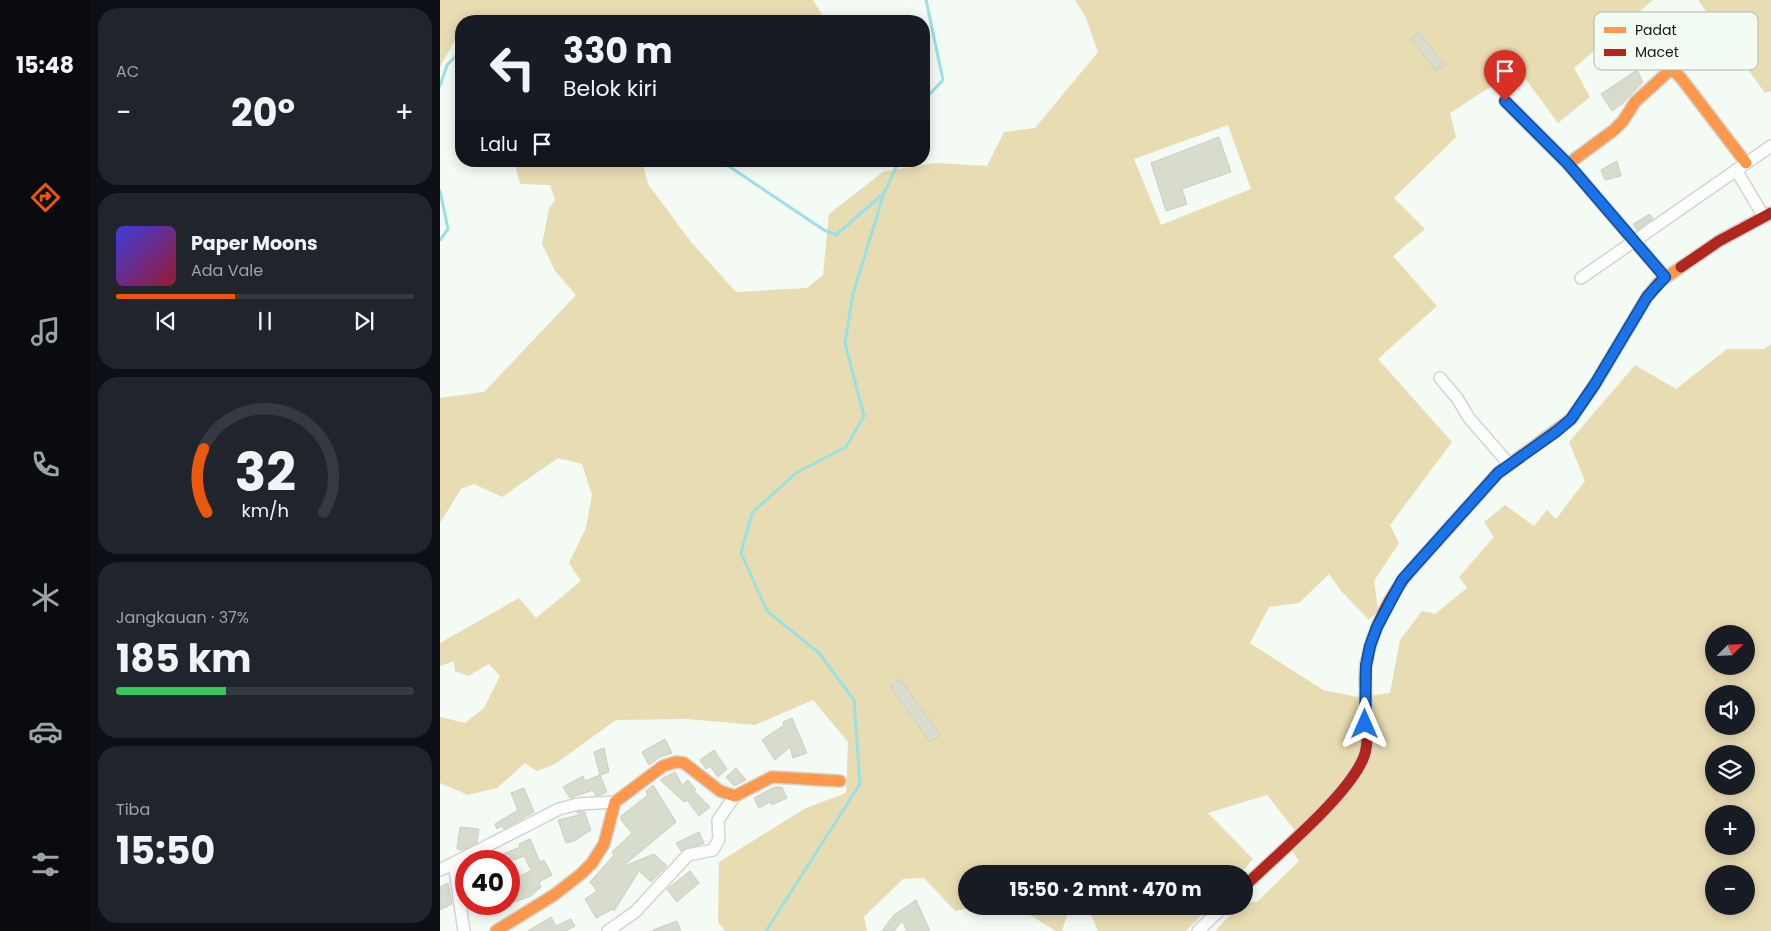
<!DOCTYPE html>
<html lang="id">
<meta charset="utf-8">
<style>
body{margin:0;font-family:Poppins,sans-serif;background:#20242c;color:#f1f3f6;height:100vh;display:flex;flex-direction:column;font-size:19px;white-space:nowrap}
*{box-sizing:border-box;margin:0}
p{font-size:16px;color:#9ea1a6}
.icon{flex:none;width:28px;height:28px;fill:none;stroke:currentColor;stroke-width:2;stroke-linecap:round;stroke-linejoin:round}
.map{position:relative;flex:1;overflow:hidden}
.drawer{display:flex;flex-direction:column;gap:8px;padding:8px;background:#0d0f14;width:350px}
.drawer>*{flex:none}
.banner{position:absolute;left:15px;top:15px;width:475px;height:152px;border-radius:20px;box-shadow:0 2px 12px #0003;background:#171b24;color:#f1f3f6;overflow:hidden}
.needle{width:32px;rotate:66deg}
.controls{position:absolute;left:1265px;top:625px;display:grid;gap:10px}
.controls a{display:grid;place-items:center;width:50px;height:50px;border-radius:50%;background:#171b24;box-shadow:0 2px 12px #0003;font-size:25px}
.speed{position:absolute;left:15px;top:850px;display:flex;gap:10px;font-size:25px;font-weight:700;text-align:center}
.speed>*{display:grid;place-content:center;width:65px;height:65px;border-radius:50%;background:#171b24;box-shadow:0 2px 12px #0003;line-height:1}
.speed .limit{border:8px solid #d22;background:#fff;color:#111}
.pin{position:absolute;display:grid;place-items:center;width:42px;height:42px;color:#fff;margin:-51px -21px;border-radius:50% 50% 50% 0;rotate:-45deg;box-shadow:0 0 5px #0007}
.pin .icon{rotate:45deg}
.me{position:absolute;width:55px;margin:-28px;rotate:0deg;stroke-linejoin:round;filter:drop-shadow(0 0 4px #0008)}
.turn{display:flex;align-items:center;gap:18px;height:105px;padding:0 25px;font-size:22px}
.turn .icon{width:65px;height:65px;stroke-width:2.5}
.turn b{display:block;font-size:35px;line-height:42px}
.then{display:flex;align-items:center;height:48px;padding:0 25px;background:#0003;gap:10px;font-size:19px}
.big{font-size:38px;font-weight:700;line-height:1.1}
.drawer .card{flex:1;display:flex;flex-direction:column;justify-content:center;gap:8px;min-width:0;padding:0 18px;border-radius:20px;background:#20242c}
.drawer .dial{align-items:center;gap:0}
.dial svg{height:130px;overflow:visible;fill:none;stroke:#363941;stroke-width:7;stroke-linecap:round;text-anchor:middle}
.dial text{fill:#f1f3f6;stroke:none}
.song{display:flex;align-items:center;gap:15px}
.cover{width:60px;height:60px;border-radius:8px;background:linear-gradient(135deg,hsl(240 70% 55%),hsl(350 70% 35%))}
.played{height:5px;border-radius:2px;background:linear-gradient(90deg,#ea580c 40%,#363941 40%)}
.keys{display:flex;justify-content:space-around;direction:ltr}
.heat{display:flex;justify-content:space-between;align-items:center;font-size:28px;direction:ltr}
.charge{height:8px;border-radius:4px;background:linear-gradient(90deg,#34c759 37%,#363941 0)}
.trip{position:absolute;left:518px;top:865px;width:295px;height:50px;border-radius:25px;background:#171b24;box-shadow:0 2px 12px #0003;font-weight:700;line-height:50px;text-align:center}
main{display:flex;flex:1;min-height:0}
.tab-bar{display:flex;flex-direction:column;width:90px;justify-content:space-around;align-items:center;background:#090b0e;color:#9ea1a6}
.tab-bar .icon{width:35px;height:35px}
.tab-bar .selected{color:#ea580c}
.tab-bar b{font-size:22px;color:#f1f3f6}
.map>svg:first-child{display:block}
.forest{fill:#e8dcb3;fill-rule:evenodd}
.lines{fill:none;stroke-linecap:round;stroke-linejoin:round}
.stream{stroke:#9ae1e4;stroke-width:3}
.building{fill:#d7dccc;stroke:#cbcec9}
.street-casing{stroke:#d1d6d1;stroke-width:14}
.slow-casing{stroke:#d1d6d1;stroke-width:14}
.jam-casing{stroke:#d1d6d1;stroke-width:14}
.street{stroke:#fdfefd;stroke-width:11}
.slow{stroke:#ff974d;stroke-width:11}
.jam{stroke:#b3261e;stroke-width:11}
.route-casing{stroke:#114b97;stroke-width:12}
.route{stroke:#1a73e8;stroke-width:9}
.key{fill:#f2fcf2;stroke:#afb7af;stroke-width:1}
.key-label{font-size:14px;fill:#141714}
</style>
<main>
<nav class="tab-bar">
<b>15:48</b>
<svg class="icon selected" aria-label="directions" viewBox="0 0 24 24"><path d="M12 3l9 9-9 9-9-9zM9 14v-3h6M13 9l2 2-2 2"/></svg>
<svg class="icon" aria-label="music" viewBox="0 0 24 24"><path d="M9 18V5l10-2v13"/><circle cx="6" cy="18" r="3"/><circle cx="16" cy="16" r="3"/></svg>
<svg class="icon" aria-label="phone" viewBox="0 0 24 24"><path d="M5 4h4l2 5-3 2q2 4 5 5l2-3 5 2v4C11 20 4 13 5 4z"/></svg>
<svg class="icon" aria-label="climate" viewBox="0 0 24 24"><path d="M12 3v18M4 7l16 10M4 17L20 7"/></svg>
<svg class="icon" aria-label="car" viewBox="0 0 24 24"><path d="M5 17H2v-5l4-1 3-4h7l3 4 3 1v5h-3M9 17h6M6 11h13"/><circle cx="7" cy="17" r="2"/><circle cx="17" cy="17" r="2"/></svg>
<svg class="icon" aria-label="filters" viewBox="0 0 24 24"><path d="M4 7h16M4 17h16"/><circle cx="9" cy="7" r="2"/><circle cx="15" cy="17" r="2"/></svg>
</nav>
<section class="drawer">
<div class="card"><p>AC</p>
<div class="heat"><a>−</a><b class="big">20°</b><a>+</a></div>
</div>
<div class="card">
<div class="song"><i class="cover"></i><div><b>Paper Moons</b><p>Ada Vale</p></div></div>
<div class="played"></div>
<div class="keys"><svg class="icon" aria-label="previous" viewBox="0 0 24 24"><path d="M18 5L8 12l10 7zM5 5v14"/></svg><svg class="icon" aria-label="pause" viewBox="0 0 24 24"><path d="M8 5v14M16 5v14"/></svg><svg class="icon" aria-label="next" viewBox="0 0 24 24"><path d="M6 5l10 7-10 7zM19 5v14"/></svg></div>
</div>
<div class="card dial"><svg viewBox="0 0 100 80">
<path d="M14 69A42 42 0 1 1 86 69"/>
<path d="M14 69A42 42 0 0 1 12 30" stroke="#ea580c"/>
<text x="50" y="56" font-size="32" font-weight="700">32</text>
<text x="50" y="72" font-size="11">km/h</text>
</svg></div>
<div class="card"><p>Jangkauan · 37%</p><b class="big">185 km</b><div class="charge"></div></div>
<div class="card"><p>Tiba</p><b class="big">15:50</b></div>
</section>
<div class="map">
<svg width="1331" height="931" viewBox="0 0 1331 931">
<rect width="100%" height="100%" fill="#f4faf4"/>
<g class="forest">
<polygon points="0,0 373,0 386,21 21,21 21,39 15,40 0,67"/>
<path d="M635,0H1213L1134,68L1150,97L1118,123L1078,69L1010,113L1016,137L954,198L985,229L953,256L997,306L938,359L1012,442L950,525L959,543L934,581L938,610L929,620L902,592L889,574L859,603L829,607L810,643L883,690L917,697L950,693L960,640L982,611L995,614L1027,588L1019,577L1054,537L1044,522L1065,505L1094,526L1107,510L1116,519L1145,481L1129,442L1195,365L1236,389L1287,349H1324L1331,344V931H775L799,906H804V903L817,902L859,861L850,847L860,837L827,795L768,813L813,859L800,874H526V906H536L515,911L484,878L463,879L424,917L427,931H285L278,922L279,862L366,808L406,793L408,742L373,700L315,725L247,719L176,720L115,764L97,771L85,763L57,788L28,795L0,783V717L25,723L44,708L60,676L49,664L28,676L15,671L14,661L0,666V643L79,598L96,618L141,581L129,563L146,528L152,495L142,464L118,458L62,497L34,484L21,489L0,523V398L44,392L136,295L115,271L102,244L109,209L115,200L110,185L80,184L74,161H202L208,184L251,242L296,292L367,288L383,275L389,214L443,172L495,163L547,166L564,132L595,128L658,52L646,18ZM788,125L811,189L721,225L694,159ZM1274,634H1306V666H1274ZM1274,694H1306V726H1274ZM1274,754H1306V786H1274ZM1274,814H1306V846H1274ZM1274,874H1306V906H1274Z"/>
<polygon points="1258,0 1331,0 1331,91 1325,93"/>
<polygon points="575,906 771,906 746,931 658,931 649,910 628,912 622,931 616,931"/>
</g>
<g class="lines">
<g class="stream">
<polyline points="0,86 7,65 21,51"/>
<polyline points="484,100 503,80 486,0"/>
<polyline points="281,161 384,230 396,235 444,193 459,161"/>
<polyline points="0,191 8,229 0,240"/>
<polyline points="326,931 420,784 414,700 379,653 327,611 301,553 312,513 356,473 406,447 424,416 405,343 413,294 444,193"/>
</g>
</g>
<g class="building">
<polygon points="979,33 1005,65 996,71 971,39"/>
<polygon points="1197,70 1203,82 1182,104 1172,111 1161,94"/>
<polygon points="779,137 791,172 742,189 747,204 726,211 711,163"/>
<polygon points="1177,161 1181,176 1165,180 1161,170"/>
<polygon points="1210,214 1213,219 1197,230 1193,224"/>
<polygon points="460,679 500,735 490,742 450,686"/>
<polygon points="352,718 367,753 353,758 350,747 335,760 322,740 344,725 343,722"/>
<polygon points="225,739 232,753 220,757 209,765 202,752"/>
<polygon points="164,748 169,772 160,775 154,752"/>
<polygon points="274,750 287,769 278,777 270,766 266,769 260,760"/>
<polygon points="296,768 306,780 294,786 286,777"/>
<polygon points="235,772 242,785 248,780 256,790 254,791 270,807 259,816 247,800 244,802 220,780"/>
<polygon points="160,775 167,792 160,795 156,796 153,790 130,798 123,787 143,776 145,781"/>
<polygon points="213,785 236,822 182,867 214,854 227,866 211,882 199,871 174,911 173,909 156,918 145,899 157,891 150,882 174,855 172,852 192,833 181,820 181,816 208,795 206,791"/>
<polygon points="334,787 342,787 347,798 332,805 330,802 319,808 314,798"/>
<polygon points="84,788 94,812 64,829 62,826 57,829 55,824 78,810 71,793"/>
<polygon points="144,811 151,830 134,841 126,843 118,820 139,815 137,812"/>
<polygon points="20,827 39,829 37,843 23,850 17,849"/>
<polygon points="259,832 264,843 241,851 236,843"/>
<polygon points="90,839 100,862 104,860 112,875 99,882 101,887 91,896 69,904 69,883 91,870 84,856 71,861 46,861 80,847 79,844"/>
<polygon points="250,871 259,883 237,902 227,889"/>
<polygon points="8,883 12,904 0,910 0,887"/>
<polygon points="476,900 490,931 467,931 462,921 454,931 442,931 454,915"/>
<polygon points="42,904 64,904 40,914 36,906"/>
<polygon points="111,917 116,926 131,919 135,926 126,931 88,931"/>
<polygon points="237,921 241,931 213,931 213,930"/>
</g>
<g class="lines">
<g class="street-casing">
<g id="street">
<polyline points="1065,101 1128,164 1225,277"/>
<polyline points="1296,170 1324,217"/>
<polyline points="1141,278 1331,146"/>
<polyline points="1000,378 1017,398 1029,418 1069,464"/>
<polyline points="14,863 24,931"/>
<polyline points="0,870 119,809 138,804 175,802"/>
<polyline points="168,931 195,912 248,855 273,850 279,839 278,820 295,796"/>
<polyline points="758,931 784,906"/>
</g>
</g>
<g class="slow-casing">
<g id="slow">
<polyline points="1128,164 1174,130 1183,121 1195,102 1229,71 1234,71 1241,78 1306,163"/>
<polyline points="972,569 1058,473 1131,419 1155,384 1207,297 1218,283 1241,267"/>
<polyline points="56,931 114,895 141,874 152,863 164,844 175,802 223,766 236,762 244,763 280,791 295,796 332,777 400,781"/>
</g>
</g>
<g class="jam-casing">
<g id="jam">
<polyline points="1241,267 1279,241 1331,213"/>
<path d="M804,887C836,855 906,798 923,759C930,744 926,721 926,706C926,692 924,677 926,664C932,630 950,594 972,569"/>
</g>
</g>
<use href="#street" class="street"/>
<use href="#slow" class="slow"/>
<use href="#jam" class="jam"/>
</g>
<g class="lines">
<g class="route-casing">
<polyline id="route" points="925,724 926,666 930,646 937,627 962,580 1058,473 1117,431 1131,419 1155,384 1207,297 1225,277 1128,164 1065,101"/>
</g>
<use href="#route" class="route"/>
</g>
<rect x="1154" y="12" width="164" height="58" rx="8" class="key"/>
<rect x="1164" y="27" width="22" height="6" fill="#ff974d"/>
<rect x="1164" y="49" width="22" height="7" fill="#b3261e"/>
<g class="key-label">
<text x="1195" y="35">Padat</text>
<text x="1195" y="57">Macet</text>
</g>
</svg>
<div class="controls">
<a><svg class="needle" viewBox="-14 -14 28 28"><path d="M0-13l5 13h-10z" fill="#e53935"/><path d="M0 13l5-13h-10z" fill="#9ea1a6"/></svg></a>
<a><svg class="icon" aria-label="sound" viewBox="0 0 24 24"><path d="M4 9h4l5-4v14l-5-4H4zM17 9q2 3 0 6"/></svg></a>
<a><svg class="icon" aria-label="layers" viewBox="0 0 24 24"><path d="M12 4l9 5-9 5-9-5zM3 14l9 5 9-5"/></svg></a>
<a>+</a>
<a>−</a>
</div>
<div class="speed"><div class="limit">40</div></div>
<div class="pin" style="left:1065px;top:101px;background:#d93025"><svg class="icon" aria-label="arrive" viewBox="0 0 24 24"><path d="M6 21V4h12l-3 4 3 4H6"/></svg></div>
<svg class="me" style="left:925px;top:724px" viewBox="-20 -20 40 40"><path d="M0-17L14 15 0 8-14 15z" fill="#1a73e8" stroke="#fff" stroke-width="4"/></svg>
<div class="trip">15:50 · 2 mnt · 470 m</div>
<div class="banner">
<div class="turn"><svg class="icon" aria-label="left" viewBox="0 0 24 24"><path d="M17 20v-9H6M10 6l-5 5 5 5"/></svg><div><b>330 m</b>Belok kiri</div></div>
<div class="then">Lalu<svg class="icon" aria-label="arrive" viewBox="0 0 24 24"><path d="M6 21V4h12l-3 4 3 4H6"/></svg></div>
</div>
</div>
</main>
